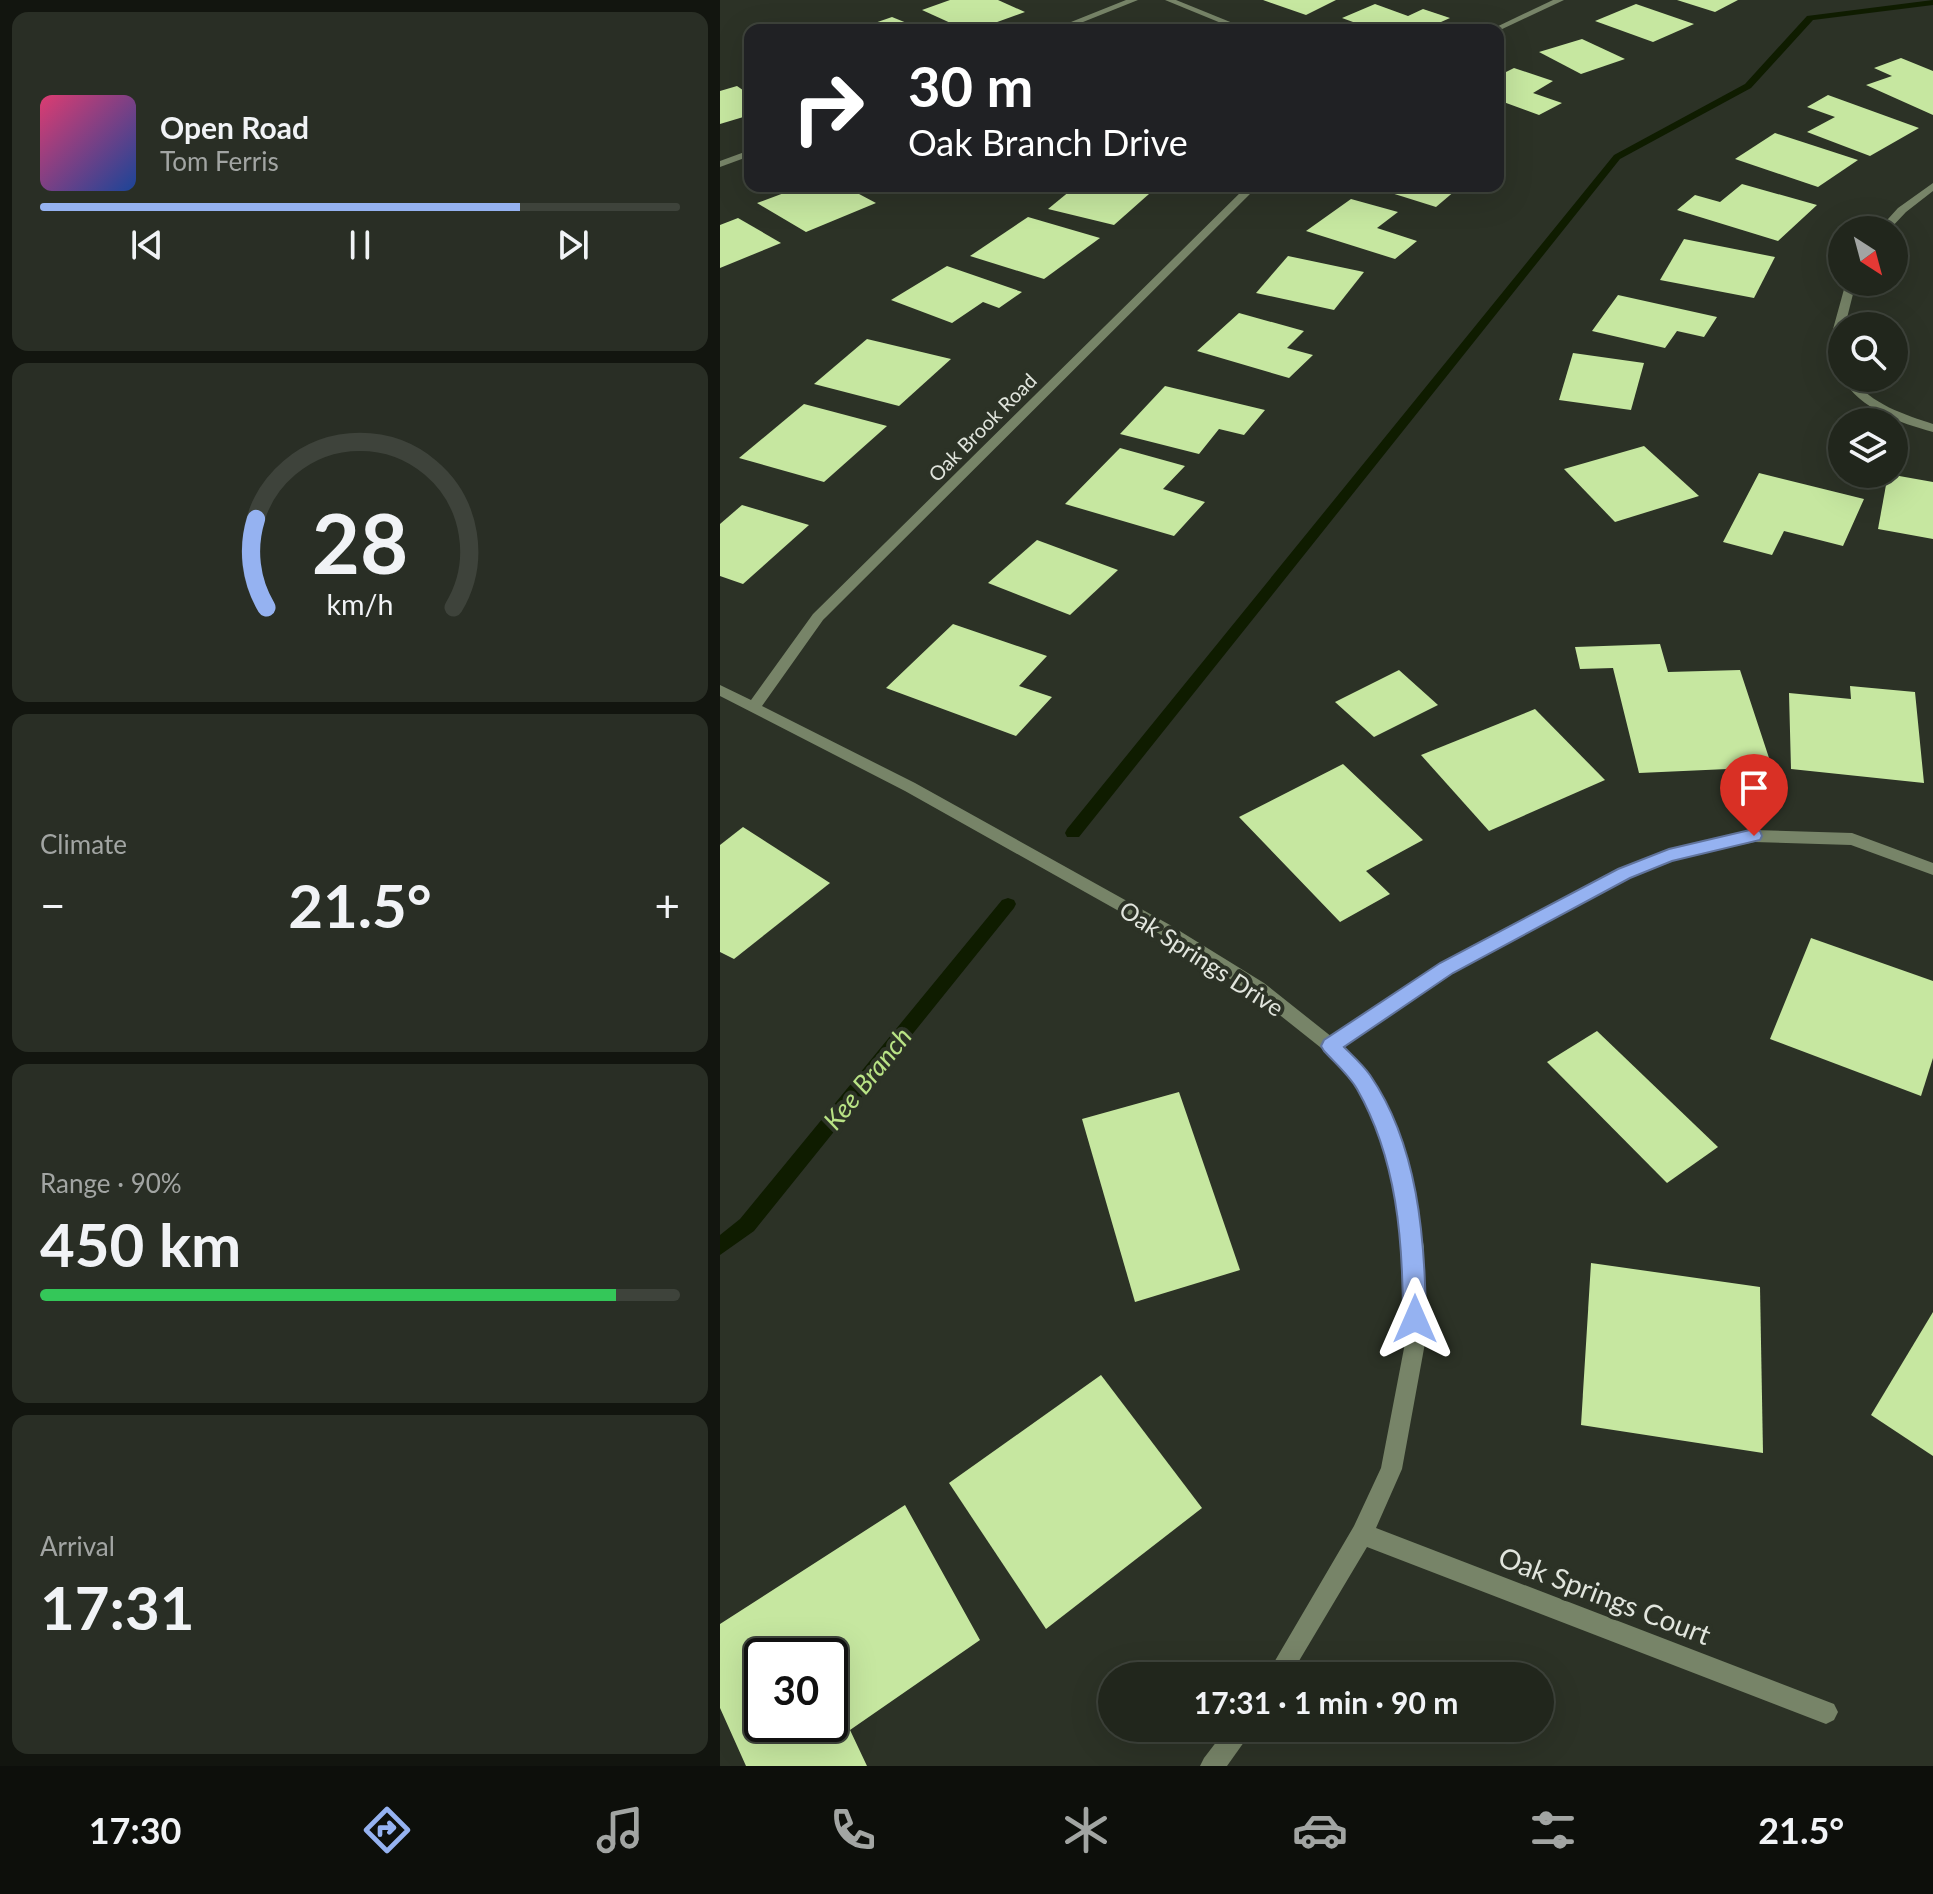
<!DOCTYPE html>
<meta charset="utf-8">
<style>
body{margin:0;font-family:Lato,sans-serif;background:#292e25;color:#f1f3f6;height:100vh;display:flex;flex-direction:column;font-size:30px;white-space:nowrap}
*{box-sizing:border-box;margin:0}
p{font-size:26px;color:#a2a5a3}
.icon{flex:none;width:44px;height:44px;fill:none;stroke:currentColor;stroke-width:2;stroke-linecap:round;stroke-linejoin:round}
.map{position:relative;flex:1;overflow:hidden}
.side{display:flex;flex-direction:column;gap:12px;padding:12px;background:#12150f;width:720px}
.side>*{flex:none}
.hud{position:absolute;left:24px;top:24px;width:760px;height:168px;border-radius:16px;box-shadow:0 8px 32px #0002,0 0 0 2px #3e433b;background:#202124;color:#fff;overflow:hidden}
.needle{width:52px;rotate:144deg}
.tools{position:absolute;left:1108px;top:216px;display:grid;gap:16px}
.tools a{display:grid;place-items:center;width:80px;height:80px;border-radius:50%;background:#21261c;box-shadow:0 8px 32px #0002,0 0 0 2px #3e433b;font-size:40px}
.speed{position:absolute;left:24px;top:1638px;display:flex;gap:16px;font-size:40px;font-weight:700;text-align:center}
.speed>*{display:grid;place-content:center;width:104px;height:104px;border-radius:50%;background:#21261c;box-shadow:0 8px 32px #0002,0 0 0 2px #3e433b;line-height:1}
.speed .limit{border:4px solid #111;border-radius:12px;background:#fff;color:#111}
.pin{position:absolute;display:grid;place-items:center;width:68px;height:68px;color:#fff;margin:-82px -34px;border-radius:50% 50% 50% 0;rotate:-45deg;box-shadow:0 0 8px #0007}
.pin .icon{rotate:45deg}
.me{position:absolute;width:88px;margin:-44px;rotate:0deg;stroke-linejoin:round;filter:drop-shadow(0 0 6px #0008)}
.turn{display:flex;align-items:center;gap:28px;height:168px;padding:0 32px;font-size:36px}
.turn .icon{width:104px;height:104px;stroke-width:2.5}
.turn b{display:block;font-size:56px;line-height:68px}
.big{font-size:60px;font-weight:700;line-height:1.1}
.side .widget{flex:1;display:flex;flex-direction:column;justify-content:center;gap:12px;min-width:0;padding:0 28px;border-radius:16px;background:#292e25}
.side .dial{align-items:center;gap:0}
.dial svg{height:208px;overflow:visible;fill:none;stroke:#3e433b;stroke-width:7;stroke-linecap:round;text-anchor:middle}
.dial text{fill:#f1f3f6;stroke:none}
.song{display:flex;align-items:center;gap:24px}
.cover{width:96px;height:96px;border-radius:12px;background:linear-gradient(135deg,hsl(340 70% 55%),hsl(220 70% 35%))}
.played{height:8px;border-radius:4px;background:linear-gradient(90deg,#95b2f1 75%,#3e433b 75%)}
.keys{display:flex;justify-content:space-around;direction:ltr}
.heat{display:flex;justify-content:space-between;align-items:center;font-size:44px;direction:ltr}
.charge{height:12px;border-radius:6px;background:linear-gradient(90deg,#34c759 90%,#3e433b 0)}
.trip{position:absolute;left:378px;top:1662px;width:456px;height:80px;border-radius:40px;background:#21261c;box-shadow:0 8px 32px #0002,0 0 0 2px #3e433b;font-weight:700;line-height:80px;text-align:center}
.menu{display:flex;height:128px;justify-content:space-around;align-items:center;background:#0d0f0b;color:#a2a5a3}
.menu .icon{width:56px;height:56px}
.menu .current{color:#95b2f1}
.menu b{font-size:36px;color:#f1f3f6}
main{display:flex;flex:1;min-height:0}
.map>svg:first-child{display:block}
.lines{fill:none;stroke-linecap:round;stroke-linejoin:round}
.stream{fill:#0f1c00;fill-rule:evenodd}
.building{fill:#c6e7a0;fill-rule:evenodd}
.street{fill:#778468;fill-rule:evenodd}
.route{fill:#95b2f1;stroke:#61749d;stroke-width:2}
.labels{text-anchor:middle;dominant-baseline:central;stroke-width:8;stroke-linejoin:round;paint-order:stroke}
.far-street-label{font-size:20px;fill:#e1e5dd;stroke:#2c3226}
.street-label{font-size:24px;fill:#e1e5dd;stroke:#2c3226}
.water-label{font-size:26px;font-style:italic;fill:#b9e385;stroke:#2c3226}
.near-street-label{font-size:28px;fill:#e1e5dd;stroke:#2c3226}
</style>
<main>
<section class="side">
<div class="widget">
<div class="song"><i class="cover"></i><div><b>Open Road</b><p>Tom Ferris</p></div></div>
<div class="played"></div>
<div class="keys"><svg class="icon" aria-label="previous" viewBox="0 0 24 24"><path d="M18 5L8 12l10 7zM5 5v14"/></svg><svg class="icon" aria-label="pause" viewBox="0 0 24 24"><path d="M8 5v14M16 5v14"/></svg><svg class="icon" aria-label="next" viewBox="0 0 24 24"><path d="M6 5l10 7-10 7zM19 5v14"/></svg></div>
</div>
<div class="widget dial"><svg viewBox="0 0 100 80">
<path d="M14 69A42 42 0 1 1 86 69"/>
<path d="M14 69A42 42 0 0 1 10 35" stroke="#95b2f1"/>
<text x="50" y="56" font-size="32" font-weight="700">28</text>
<text x="50" y="72" font-size="11">km/h</text>
</svg></div>
<div class="widget"><p>Climate</p>
<div class="heat"><a>−</a><b class="big">21.5°</b><a>+</a></div>
</div>
<div class="widget"><p>Range · 90%</p><b class="big">450 km</b><div class="charge"></div></div>
<div class="widget"><p>Arrival</p><b class="big">17:31</b></div>
</section>
<div class="map">
<svg width="1213" height="1766" viewBox="0 0 1213 1766">
<rect width="100%" height="100%" fill="#2c3226"/>
<g class="lines">
<g class="stream">
<polygon points="1213,0 1213,5 1093,20 1031,88 900,159 359,837 347,837 345,833 347,829 894,155 1025,84 1087,16"/>
<polygon points="288,898 294,900 296,904 294,908 34,1231 0,1255 0,1235 20,1219 282,900"/>
</g>
</g>
<g class="building">
<polygon points="230,0 278,0 305,12 255,30 246,30 202,10"/>
<polygon points="543,0 616,0 586,15"/>
<polygon points="957,0 1018,0 995,12"/>
<polygon points="655,4 688,16 703,9 730,18 703,30 655,30 622,18"/>
<polygon points="916,4 974,24 933,42 875,21"/>
<polygon points="172,17 204,30 156,30 146,26"/>
<polygon points="862,39 905,59 861,74 819,52"/>
<polygon points="1181,58 1213,71 1213,115 1146,85 1172,76 1154,68"/>
<polygon points="794,68 833,81 813,93 842,103 819,115 778,100 778,76"/>
<polygon points="17,86 30,95 30,115 0,124 0,91"/>
<polygon points="1108,95 1199,128 1150,156 1087,132 1115,117 1087,107"/>
<polygon points="1055,133 1138,160 1098,187 1015,159"/>
<polygon points="1022,184 1097,205 1058,241 957,210 975,195 1000,202"/>
<polygon points="65,186 124,186 156,203 86,232 37,203 72,190"/>
<polygon points="356,186 438,186 394,225 328,209"/>
<polygon points="649,186 721,186 736,190 716,207"/>
<polygon points="631,199 678,212 657,228 697,241 675,259 586,231"/>
<polygon points="308,217 380,238 324,279 250,256"/>
<polygon points="18,218 61,243 0,268 0,225"/>
<polygon points="964,239 1055,257 1034,298 940,280"/>
<polygon points="568,256 644,272 614,310 536,293"/>
<polygon points="227,266 302,292 279,308 263,302 232,323 171,300"/>
<polygon points="898,295 997,317 984,337 957,331 945,348 872,331"/>
<polygon points="519,313 584,331 567,348 593,355 569,378 477,351"/>
<polygon points="147,339 231,359 179,406 94,384"/>
<polygon points="853,353 924,363 911,410 839,400"/>
<polygon points="445,386 545,410 524,435 499,429 479,454 400,434"/>
<polygon points="84,404 167,426 104,482 19,458"/>
<polygon points="924,446 979,496 895,522 844,469"/>
<polygon points="400,448 465,466 443,489 485,502 454,536 345,504"/>
<polygon points="1039,473 1144,499 1123,546 1064,531 1052,555 1003,542"/>
<polygon points="1168,474 1213,482 1213,539 1158,529"/>
<polygon points="22,505 89,525 23,584 0,576 0,524"/>
<polygon points="317,540 398,570 350,615 268,583"/>
<polygon points="233,624 327,656 299,686 332,697 296,736 166,688"/>
<polygon points="940,644 948,672 1020,670 1052,767 919,773 893,668 860,669 855,647"/>
<polygon points="679,670 718,705 654,737 615,702"/>
<polygon points="1130,686 1195,692 1204,783 1071,769 1069,693 1131,699"/>
<polygon points="815,709 885,780 769,831 701,755"/>
<polygon points="623,764 703,840 646,871 670,894 620,922 519,817"/>
<polygon points="23,827 110,883 14,959 0,952 0,845"/>
<polygon points="1091,938 1213,981 1213,1058 1201,1096 1050,1039"/>
<polygon points="877,1031 998,1147 947,1183 827,1062"/>
<polygon points="459,1092 520,1270 415,1302 362,1119"/>
<polygon points="871,1263 1040,1287 1043,1453 861,1425"/>
<polygon points="1213,1312 1213,1456 1151,1415"/>
<polygon points="381,1375 482,1508 326,1629 229,1483"/>
<path d="M185,1505L260,1640L130,1730L147,1766H26L0,1708V1624ZM42,1656H110V1724H42Z"/>
</g>
<g class="lines">
<g class="street">
<polygon points="406,0 418,0 343,30 331,30"/>
<polygon points="445,0 456,0 530,30 518,30"/>
<polygon points="833,0 844,0 778,31 770,30"/>
<polygon points="30,150 30,156 0,167 0,161"/>
<polygon points="1213,183 1213,191 1186,212 1169,230 1158,230 1178,208"/>
<polygon points="527,186 538,186 103,620 42,706 195,783 450,925 544,983 612,1037 721,963 898,869 949,849 1034,830 1132,833 1213,863 1213,875 1131,845 1034,842 952,860 910,877 733,973 623,1047 648,1075 682,1140 704,1247 705,1343 682,1469 656,1528 1114,1704 1118,1712 1114,1720 1106,1724 647,1547 570,1676 546,1676 634,1526 661,1468 685,1343 684,1247 664,1140 636,1085 605,1051 532,993 438,933 185,791 0,696 0,685 31,700 93,614"/>
<polygon points="1126,282 1136,282 1125,326 1122,326 1122,362 1116,359 1110,340"/>
<path d="M1122,378H1134C1149,404 1186,415 1213,424V432C1180,423 1140,409 1122,378Z"/>
<polygon points="507,1728 534,1728 507,1766 480,1766 484,1758"/>
</g>
</g>
<path class="route" d="M1034,829L1040,831L1042,836L1040,840L952,861L910,878L733,973L624,1047C633,1056 643,1065 650,1075C698,1145 705,1237 706,1319L703,1326L695,1329L687,1326L683,1319C683,1240 677,1159 637,1089C629,1075 615,1063 604,1051L601,1046L604,1040L720,963L898,869L949,849Z"/>
<g class="labels">
<g class="far-street-label">
<text transform="translate(262 427) rotate(-45)">Oak Brook Road</text>
</g>
<g class="street-label">
<text transform="translate(482 958) rotate(33)">Oak Springs Drive</text>
</g>
<g class="water-label">
<text transform="translate(147 1078) rotate(-51)">Kee Branch</text>
</g>
<g class="near-street-label">
<text transform="translate(885 1595) rotate(21)">Oak Springs Court</text>
</g>
</g>
</svg>
<div class="tools">
<a><svg class="needle" viewBox="-14 -14 28 28"><path d="M0-13l5 13h-10z" fill="#e53935"/><path d="M0 13l5-13h-10z" fill="#a2a5a3"/></svg></a>
<a><svg class="icon" aria-label="search" viewBox="0 0 24 24"><circle cx="10" cy="10" r="6"/><path d="M15 15l6 6"/></svg></a>
<a><svg class="icon" aria-label="layers" viewBox="0 0 24 24"><path d="M12 4l9 5-9 5-9-5zM3 14l9 5 9-5"/></svg></a>
</div>
<div class="speed"><div class="limit">30</div></div>
<div class="pin" style="left:1034px;top:836px;background:#d93025"><svg class="icon" aria-label="arrive" viewBox="0 0 24 24"><path d="M6 21V4h12l-3 4 3 4H6"/></svg></div>
<svg class="me" style="left:695px;top:1319px" viewBox="-20 -20 40 40"><path d="M0-17L14 15 0 8-14 15z" fill="#95b2f1" stroke="#fff" stroke-width="4"/></svg>
<div class="trip">17:31 · 1 min · 90 m</div>
<div class="hud">
<div class="turn"><svg class="icon" aria-label="right" viewBox="0 0 24 24"><path d="M7 20v-9h11M14 6l5 5-5 5"/></svg><div><b>30 m</b>Oak Branch Drive</div></div>
</div>
</div>
</main>
<nav class="menu">
<b>17:30</b>
<svg class="icon current" aria-label="directions" viewBox="0 0 24 24"><path d="M12 3l9 9-9 9-9-9zM9 14v-3h6M13 9l2 2-2 2"/></svg>
<svg class="icon" aria-label="music" viewBox="0 0 24 24"><path d="M9 18V5l10-2v13"/><circle cx="6" cy="18" r="3"/><circle cx="16" cy="16" r="3"/></svg>
<svg class="icon" aria-label="phone" viewBox="0 0 24 24"><path d="M5 4h4l2 5-3 2q2 4 5 5l2-3 5 2v4C11 20 4 13 5 4z"/></svg>
<svg class="icon" aria-label="climate" viewBox="0 0 24 24"><path d="M12 3v18M4 7l16 10M4 17L20 7"/></svg>
<svg class="icon" aria-label="car" viewBox="0 0 24 24"><path d="M5 17H2v-5l4-1 3-4h7l3 4 3 1v5h-3M9 17h6M6 11h13"/><circle cx="7" cy="17" r="2"/><circle cx="17" cy="17" r="2"/></svg>
<svg class="icon" aria-label="filters" viewBox="0 0 24 24"><path d="M4 7h16M4 17h16"/><circle cx="9" cy="7" r="2"/><circle cx="15" cy="17" r="2"/></svg>
<b>21.5°</b>
</nav>
